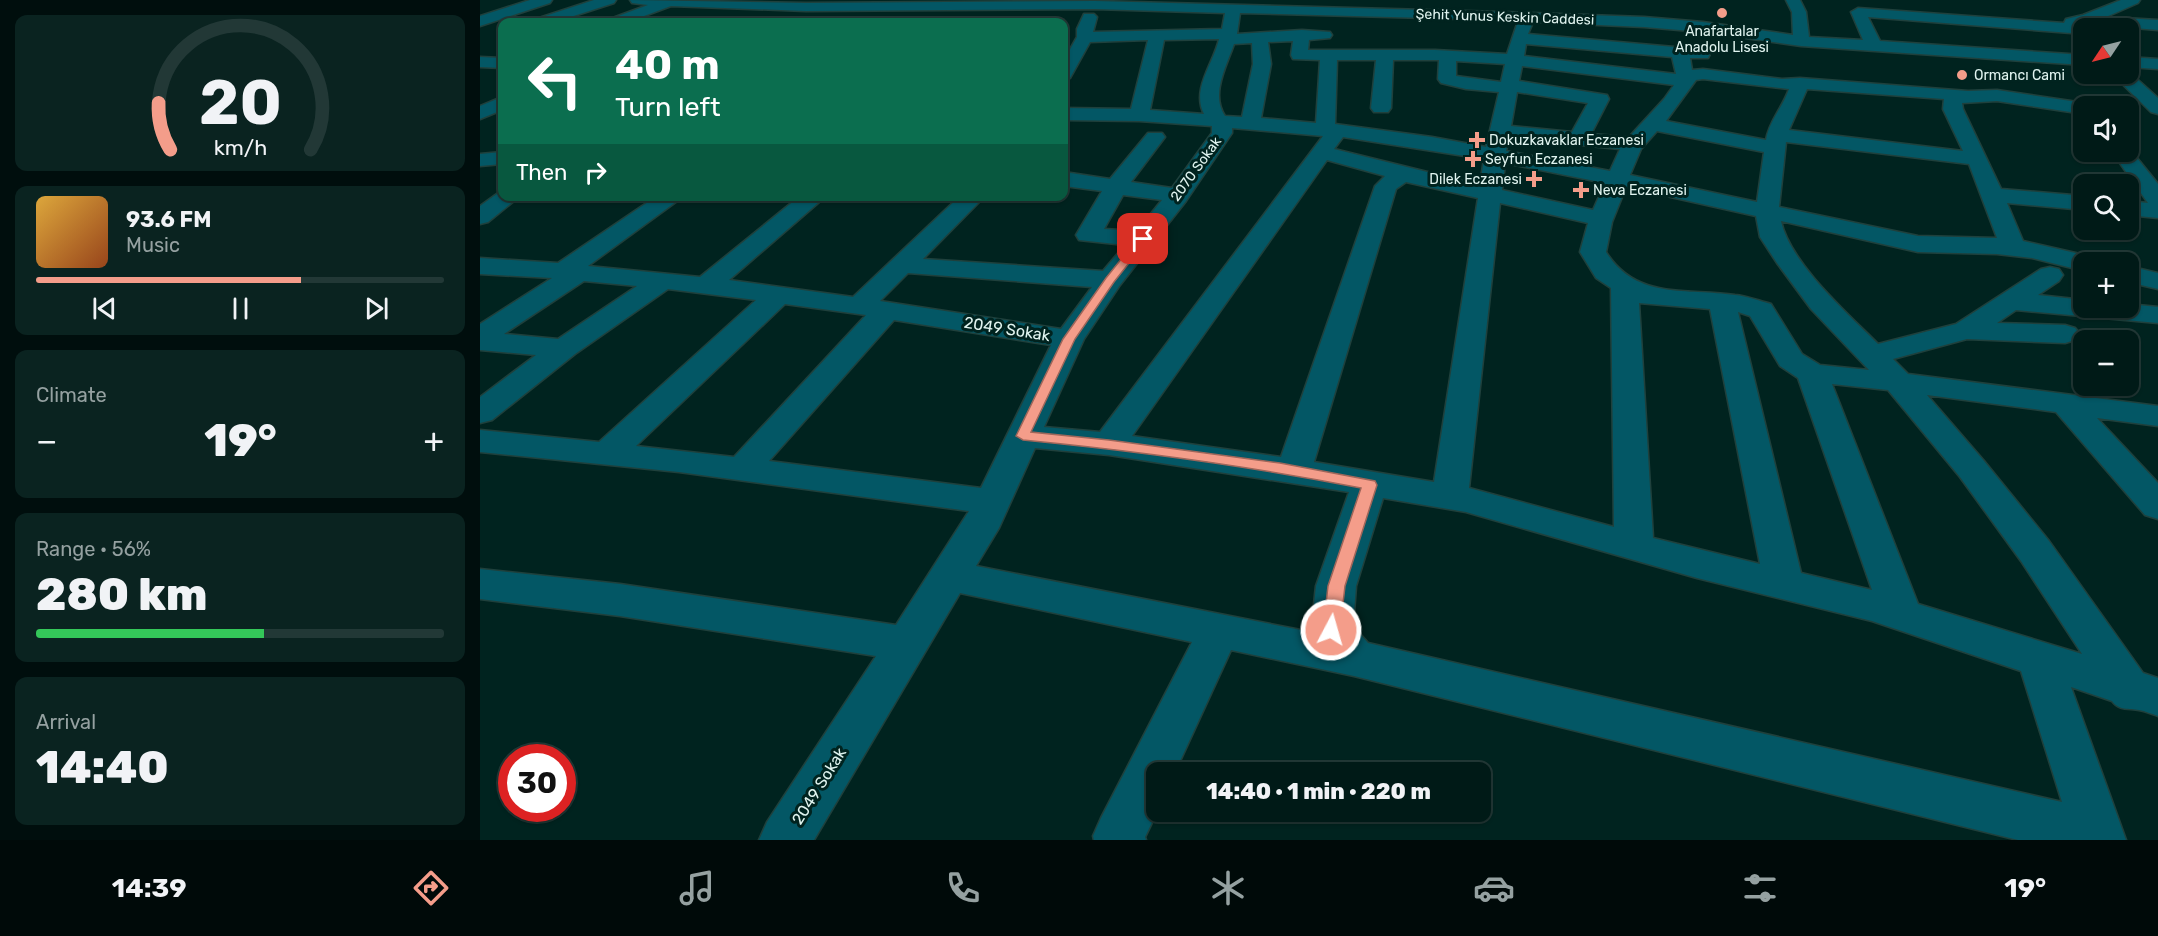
<!DOCTYPE html>
<meta charset="utf-8">
<style>
body{margin:0;font-family:Rubik,sans-serif;background:#0a2320;color:#f1f3f6;height:100vh;display:flex;flex-direction:column;font-size:22px;white-space:nowrap}
*{box-sizing:border-box;margin:0}
p{font-size:20px;color:#95a1a1}
.icon{flex:none;width:33px;height:33px;fill:none;stroke:currentColor;stroke-width:2;stroke-linecap:round;stroke-linejoin:round}
.map{position:relative;flex:1;overflow:hidden}
.drawer{display:flex;flex-direction:column;gap:15px;padding:15px;background:#000e0d;width:480px}
.drawer>*{flex:none}
.top-card{position:absolute;left:18px;top:18px;width:570px;height:183px;border-radius:12px;box-shadow:0 2px 4px #0004,0 0 0 2px #223836;background:#0b6e4f;color:#fff;overflow:hidden}
.needle{width:39px;rotate:235deg}
.controls{position:absolute;left:1593px;top:18px;display:grid;gap:12px}
.controls a{display:grid;place-items:center;width:66px;height:66px;border-radius:12px;background:#001a17;box-shadow:0 2px 4px #0004,0 0 0 2px #223836;font-size:30px}
.speed{position:absolute;left:18px;top:744px;display:flex;gap:12px;font-size:30px;font-weight:700;text-align:center}
.speed>*{display:grid;place-content:center;width:78px;height:78px;border-radius:50%;background:#001a17;box-shadow:0 2px 4px #0004,0 0 0 2px #223836;line-height:1}
.speed .limit{border:9px solid #d22;background:#fff;color:#111}
.pin{position:absolute;display:grid;place-items:center;width:51px;height:51px;color:#fff;margin:-26px;border-radius:12px;box-shadow:0 3px 9px #0006}
.me{position:absolute;width:66px;margin:-33px;rotate:6deg;stroke-linejoin:round;filter:drop-shadow(0 0 4px #0008)}
.turn{display:flex;align-items:center;gap:21px;height:126px;padding:0 18px;font-size:27px}
.turn .icon{width:78px;height:78px;stroke-width:2.5}
.turn b{display:block;font-size:42px;line-height:51px}
.then{display:flex;align-items:center;height:57px;padding:0 18px;background:#0003;gap:12px;font-size:22px}
.big{font-size:45px;font-weight:800;line-height:1.1}
.drawer .tile{flex:1;display:flex;flex-direction:column;justify-content:center;gap:9px;min-width:0;padding:0 21px;border-radius:12px;background:#0a2320}
.drawer .dial{align-items:center;gap:0}
.dial svg{height:156px;overflow:visible;fill:none;stroke:#223836;stroke-width:7;stroke-linecap:round;text-anchor:middle}
.dial text{fill:#f1f3f6;stroke:none}
.song{display:flex;align-items:center;gap:18px}
.cover{width:72px;height:72px;border-radius:9px;background:linear-gradient(135deg,hsl(40 70% 55%),hsl(20 70% 35%))}
.played{height:6px;border-radius:3px;background:linear-gradient(90deg,#f49d8a 65%,#223836 65%)}
.keys{display:flex;justify-content:space-around;direction:ltr}
.heat{display:flex;justify-content:space-between;align-items:center;font-size:33px;direction:ltr}
.charge{height:9px;border-radius:4px;background:linear-gradient(90deg,#34c759 56%,#223836 0)}
.trip{position:absolute;left:666px;top:762px;width:345px;height:60px;border-radius:12px;background:#001a17;box-shadow:0 2px 4px #0004,0 0 0 2px #223836;font-weight:800;line-height:60px;text-align:center}
.dock{display:flex;height:96px;justify-content:space-around;align-items:center;background:#000a09;color:#95a1a1}
.dock .icon{width:42px;height:42px}
.dock .active{color:#f49d8a}
.dock b{font-size:27px;color:#f1f3f6}
main{display:flex;flex:1;min-height:0}
.map>svg:first-child{display:block}
.lines{fill:none;stroke-linecap:round;stroke-linejoin:round}
.minor-casing{stroke:#1f403c;stroke-width:3}
.minor{fill:#035765;fill-rule:evenodd}
.route{fill:#f49d8a;stroke:#9f665a;stroke-width:1.5}
.poi-dot{fill:#f49d8a;stroke:#00231f;stroke-width:2}
.labels{text-anchor:middle;dominant-baseline:central;stroke-width:6;stroke-linejoin:round;paint-order:stroke}
.far-street-label{font-size:14px;fill:#e0f4f0;stroke:#00231f}
.far-poi-label{font-size:14px;fill:#e0f4f0;stroke:#00231f;text-anchor:start}
.street-label{font-size:16px;fill:#e0f4f0;stroke:#00231f}
</style>
<main>
<section class="drawer">
<div class="tile dial"><svg viewBox="0 0 100 80">
<path d="M14 69A42 42 0 1 1 86 69"/>
<path d="M14 69A42 42 0 0 1 8 45" stroke="#f49d8a"/>
<text x="50" y="56" font-size="32" font-weight="700">20</text>
<text x="50" y="72" font-size="11">km/h</text>
</svg></div>
<div class="tile">
<div class="song"><i class="cover"></i><div><b>93.6 FM</b><p>Music</p></div></div>
<div class="played"></div>
<div class="keys"><svg class="icon" aria-label="previous" viewBox="0 0 24 24"><path d="M18 5L8 12l10 7zM5 5v14"/></svg><svg class="icon" aria-label="pause" viewBox="0 0 24 24"><path d="M8 5v14M16 5v14"/></svg><svg class="icon" aria-label="next" viewBox="0 0 24 24"><path d="M6 5l10 7-10 7zM19 5v14"/></svg></div>
</div>
<div class="tile"><p>Climate</p>
<div class="heat"><a>−</a><b class="big">19°</b><a>+</a></div>
</div>
<div class="tile"><p>Range · 56%</p><b class="big">280 km</b><div class="charge"></div></div>
<div class="tile"><p>Arrival</p><b class="big">14:40</b></div>
</section>
<div class="map">
<svg width="1678" height="840" viewBox="0 0 1678 840">
<rect width="100%" height="100%" fill="#00231f"/>
<g class="lines">
<g class="minor-casing">
<g id="minor">
<polygon points="50,0 72,0 70,3 0,26 0,16"/>
<polygon points="114,0 136,0 134,3 75,22 53,22 56,19"/>
<path d="M150,0L326,3L615,1L1021,12L1164,17L1223,22L1313,35L1312,12L1306,0H1320L1326,12L1329,37L1383,40L1371,12L1378,8L1584,23L1586,19L1603,15L1641,0H1660L1658,3L1626,17L1678,20V30L1607,24L1600,25L1605,28L1604,40L1591,33L1388,17L1400,41L1604,55V65L1321,46L1223,32L1164,27L1053,22L1048,34L1228,50L1230,54L1228,58H1210L1212,70L1223,69L1302,79L1320,78L1488,91L1517,90L1611,104L1613,106H1604V114L1517,101L1482,103L1483,109L1521,189L1604,196V210L1527,203L1543,241L1613,257L1617,262H1604V271L1552,258L1517,254L1438,252L1301,221C1310,263 1368,314 1398,344L1476,324L1561,269L1570,267L1579,269L1583,275L1579,281L1558,295L1604,300V308H1648V304L1678,307V323L1536,310L1517,323L1585,325L1595,328L1600,334L1595,340L1585,343L1487,339L1413,359L1428,374L1678,406V426L1617,418L1678,483V519L1665,515L1576,412L1447,395L1504,461L1569,541L1663,673L1678,678V716C1672,714 1665,711 1659,710C1649,708 1639,711 1632,701L1591,687L1646,840H1538L874,676L751,650L695,772H676L677,812L665,837L666,840H614L613,836L621,818L712,642L480,593L334,840H279L287,822L396,656L140,616L0,599V569L140,584L416,625L489,511L199,472L0,452V430L119,442L276,300L188,289L95,354L12,420L0,423V397L56,355L0,350V324L72,278L0,274V258L78,263L177,196H204L108,266L220,277L320,196H346L249,280L373,297L480,196H505L443,259L623,271L645,245L599,240L596,235L622,191L584,186V172L630,179L668,133H682L685,137L651,182L692,188L732,133V126L659,121L584,120V108L651,109L668,40L610,42L590,78L584,79V60L597,37V29L604,14H614L617,17L613,32L742,29L745,13L615,9L326,11L191,6L148,22H128L130,19L168,5L152,3ZM760,13L1021,20L1038,21L1027,54L955,50H828L829,40L850,38L852,35L850,32L822,30L757,34ZM739,39C734,63 711,89 724,114L670,110L684,40ZM813,41L811,55L813,59L840,60L836,123L781,118L791,64L788,42ZM772,43L773,64L762,117L745,116C730,94 747,65 754,44ZM1046,44L1192,57L1196,74L1044,56ZM857,60H896L891,108L894,112H908L911,108L913,60H959L958,79L961,83L986,89L1019,92L1006,147L952,137L855,124ZM976,61L1025,64L1021,82L976,76ZM1042,66L1194,85L1184,99L1149,137L1111,134L1129,99L1127,95L1039,81ZM1223,79L1309,89C1303,107 1289,121 1286,140L1186,121L1216,80ZM1327,89L1464,99L1463,109L1483,151L1309,130ZM1037,92L1108,103L1092,132L1031,126ZM752,128L843,136L620,432L564,427L604,339L640,285L706,201L752,133ZM1177,131L1284,152L1277,202L1150,175L1161,149ZM863,137L1004,159L1000,185L854,149ZM1029,138L1140,149L1130,171L1026,151ZM1306,142L1489,164L1517,238L1438,236L1299,207ZM847,160L905,176L895,186L801,457L652,436ZM1025,163L1125,183L1113,210L1022,190ZM926,182L998,198L954,482L834,462L916,189ZM1146,187L1276,216L1280,237L1297,263L1331,309L1389,370L1340,365L1322,354L1291,304C1279,301 1267,296 1255,295C1206,288 1156,300 1126,252L1132,222ZM643,195L682,200L657,231L624,229ZM1020,203L1108,223L1100,252L1116,278L1131,288L1134,527L989,488ZM428,273L612,287L581,329L400,301ZM104,281L157,286L78,339L24,334ZM1159,303L1230,309L1280,564L1173,538ZM305,304L386,315L254,457L156,446ZM1258,312L1270,316L1300,366L1318,378L1392,590L1321,573ZM414,320L571,345L501,488L289,461ZM1352,384L1408,390L1480,477L1541,561L1602,654L1438,604ZM555,448L629,455L869,492L836,586L831,632L496,566L519,528ZM903,498L986,512L1217,578L1392,621L1541,671L1582,802L888,643L873,626L876,586Z"/>
<polygon points="0,57 22,58 22,68 0,67"/>
<polygon points="1648,57 1678,59 1678,69 1648,67"/>
<polygon points="1648,71 1678,98 1678,114 1671,112 1632,74 1648,74"/>
<polygon points="22,97 22,110 0,119 0,106"/>
<polygon points="1648,147 1678,184 1678,218 1648,215 1648,201 1668,203 1632,152 1648,152"/>
<polygon points="22,152 22,164 0,166 0,154"/>
<polygon points="21,191 22,196 40,196 8,222 0,224 0,206"/>
<polygon points="1648,266 1678,273 1678,289 1648,282"/>
</g>
</g>
<use href="#minor" class="minor"/>
</g>
<path class="route" d="M663,236L668,239L634,282L595,339L551,432L629,440L800,463L895,481L897,485L865,586L860,630L858,635L851,637L845,635L843,630L848,586L881,488C769,466 656,451 543,440L536,436L583,339L626,278L659,237Z"/>
<g class="poi-dot">
<circle cx="1242" cy="13" r="6"/>
<circle cx="1482" cy="75" r="6"/>
<path d="M994 131h6v6h6v6h-6v6h-6v-6h-6v-6h6z"/>
<path d="M990 150h6v6h6v6h-6v6h-6v-6h-6v-6h6z"/>
<path d="M1051 170h6v6h6v6h-6v6h-6v-6h-6v-6h6z"/>
<path d="M1098 181h6v6h6v6h-6v6h-6v-6h-6v-6h6z"/>
</g>
<g class="labels">
<g class="far-street-label">
<text transform="translate(1025 17) rotate(2)">Şehit Yunus Keskin Caddesi</text>
<text transform="translate(716 169) rotate(-54)">2070 Sokak</text>
</g>
<g class="far-poi-label">
<text x="1242" y="31" text-anchor="middle">Anafartalar<tspan x="1242" dy="16">Anadolu Lisesi</tspan></text>
<text x="1494" y="75">Ormancı Cami</text>
<text x="1009" y="140">Dokuzkavaklar Eczanesi</text>
<text x="1005" y="159">Seyfun Eczanesi</text>
<text x="1042" y="179" text-anchor="end">Dilek Eczanesi</text>
<text x="1113" y="190">Neva Eczanesi</text>
</g>
<g class="street-label">
<text transform="translate(527 329) rotate(9)">2049 Sokak</text>
<text transform="translate(339 786) rotate(-58)">2049 Sokak</text>
</g>
</g>
</svg>
<div class="controls">
<a><svg class="needle" viewBox="-14 -14 28 28"><path d="M0-13l5 13h-10z" fill="#e53935"/><path d="M0 13l5-13h-10z" fill="#95a1a1"/></svg></a>
<a><svg class="icon" aria-label="sound" viewBox="0 0 24 24"><path d="M4 9h4l5-4v14l-5-4H4zM17 9q2 3 0 6"/></svg></a>
<a><svg class="icon" aria-label="search" viewBox="0 0 24 24"><circle cx="10" cy="10" r="6"/><path d="M15 15l6 6"/></svg></a>
<a>+</a>
<a>−</a>
</div>
<div class="speed"><div class="limit">30</div></div>
<div class="pin" style="left:663px;top:239px;background:#d93025"><svg class="icon" aria-label="arrive" viewBox="0 0 24 24"><path d="M6 21V4h12l-3 4 3 4H6"/></svg></div>
<svg class="me" style="left:851px;top:630px" viewBox="-20 -20 40 40"><circle r="17" fill="#f49d8a" stroke="#fff" stroke-width="3"/><path d="M0-11L8 9 0 5-8 9z" fill="#fff"/></svg>
<div class="trip">14:40 · 1 min · 220 m</div>
<div class="top-card">
<div class="turn"><svg class="icon" aria-label="left" viewBox="0 0 24 24"><path d="M17 20v-9H6M10 6l-5 5 5 5"/></svg><div><b>40 m</b>Turn left</div></div>
<div class="then">Then<svg class="icon" aria-label="right" viewBox="0 0 24 24"><path d="M7 20v-9h11M14 6l5 5-5 5"/></svg></div>
</div>
</div>
</main>
<nav class="dock">
<b>14:39</b>
<svg class="icon active" aria-label="directions" viewBox="0 0 24 24"><path d="M12 3l9 9-9 9-9-9zM9 14v-3h6M13 9l2 2-2 2"/></svg>
<svg class="icon" aria-label="music" viewBox="0 0 24 24"><path d="M9 18V5l10-2v13"/><circle cx="6" cy="18" r="3"/><circle cx="16" cy="16" r="3"/></svg>
<svg class="icon" aria-label="phone" viewBox="0 0 24 24"><path d="M5 4h4l2 5-3 2q2 4 5 5l2-3 5 2v4C11 20 4 13 5 4z"/></svg>
<svg class="icon" aria-label="climate" viewBox="0 0 24 24"><path d="M12 3v18M4 7l16 10M4 17L20 7"/></svg>
<svg class="icon" aria-label="car" viewBox="0 0 24 24"><path d="M5 17H2v-5l4-1 3-4h7l3 4 3 1v5h-3M9 17h6M6 11h13"/><circle cx="7" cy="17" r="2"/><circle cx="17" cy="17" r="2"/></svg>
<svg class="icon" aria-label="filters" viewBox="0 0 24 24"><path d="M4 7h16M4 17h16"/><circle cx="9" cy="7" r="2"/><circle cx="15" cy="17" r="2"/></svg>
<b>19°</b>
</nav>
